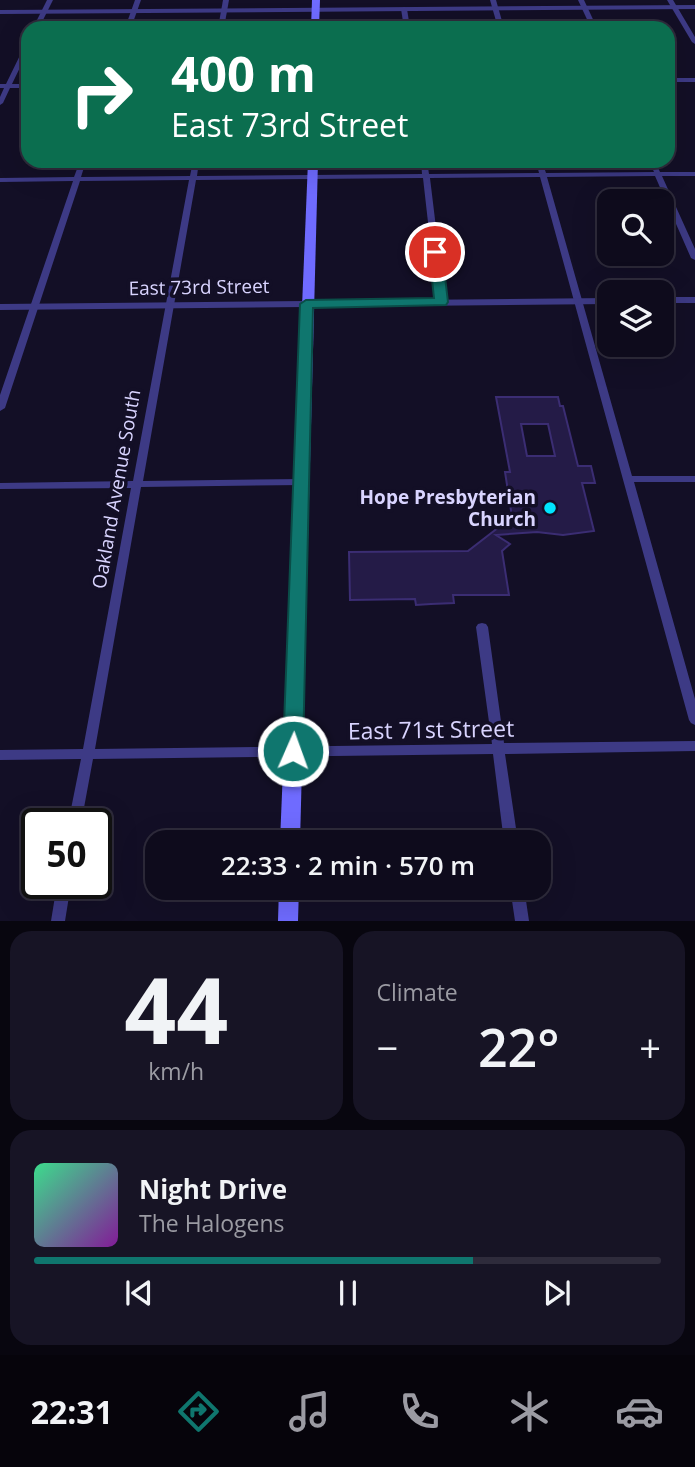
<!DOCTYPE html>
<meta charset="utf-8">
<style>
body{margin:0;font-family:"Open Sans",sans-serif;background:#171425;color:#f1f3f6;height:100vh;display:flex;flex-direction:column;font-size:26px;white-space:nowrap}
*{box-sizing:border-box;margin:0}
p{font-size:23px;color:#9b9ba3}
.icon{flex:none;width:38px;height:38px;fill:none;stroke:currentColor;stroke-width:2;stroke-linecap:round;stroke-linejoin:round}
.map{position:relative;height:921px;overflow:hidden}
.side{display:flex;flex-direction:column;gap:10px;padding:10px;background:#08060f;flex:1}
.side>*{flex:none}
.top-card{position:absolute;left:21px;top:21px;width:654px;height:147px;border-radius:21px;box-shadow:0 7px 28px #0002,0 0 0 2px #2e2b3b;background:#0b6e4f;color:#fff;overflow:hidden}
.fabs{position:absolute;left:597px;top:189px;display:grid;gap:14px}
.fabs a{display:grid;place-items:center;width:77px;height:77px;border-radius:14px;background:#0e0b1c;box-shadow:0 7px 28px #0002,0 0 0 2px #2e2b3b;font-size:35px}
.speed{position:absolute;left:21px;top:808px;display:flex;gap:14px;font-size:35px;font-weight:700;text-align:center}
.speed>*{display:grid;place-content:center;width:91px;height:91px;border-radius:50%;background:#0e0b1c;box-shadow:0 7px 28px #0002,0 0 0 2px #2e2b3b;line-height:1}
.speed .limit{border:4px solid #111;border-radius:10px;background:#fff;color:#111}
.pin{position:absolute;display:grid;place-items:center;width:60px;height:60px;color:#fff;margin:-30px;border:4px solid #fff;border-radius:50%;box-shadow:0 2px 7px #0007}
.me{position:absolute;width:77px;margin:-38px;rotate:2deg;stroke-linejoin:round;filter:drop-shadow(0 0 5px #0008)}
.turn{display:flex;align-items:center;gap:24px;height:147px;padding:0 35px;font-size:32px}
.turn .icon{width:91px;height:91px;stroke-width:2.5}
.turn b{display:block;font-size:49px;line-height:60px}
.big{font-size:52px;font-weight:600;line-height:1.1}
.side .widget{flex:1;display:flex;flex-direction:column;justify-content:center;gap:10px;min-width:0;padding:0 24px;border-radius:21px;background:#171425}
.side .dial{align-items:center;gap:0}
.dial b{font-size:91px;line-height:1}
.song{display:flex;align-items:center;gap:21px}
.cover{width:84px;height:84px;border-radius:10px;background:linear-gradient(135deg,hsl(150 70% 55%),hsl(290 70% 35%))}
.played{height:7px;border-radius:4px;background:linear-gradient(90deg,#0f766e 70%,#2e2b3b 70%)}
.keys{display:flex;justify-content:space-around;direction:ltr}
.heat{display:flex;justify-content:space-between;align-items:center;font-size:38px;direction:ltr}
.side .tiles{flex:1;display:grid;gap:10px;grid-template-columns:1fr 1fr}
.widget:last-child{grid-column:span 2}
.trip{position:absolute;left:145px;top:830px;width:406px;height:70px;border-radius:21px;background:#0e0b1c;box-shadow:0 7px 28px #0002,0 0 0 2px #2e2b3b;font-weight:600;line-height:70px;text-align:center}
.dock{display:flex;height:112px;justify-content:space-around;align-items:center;background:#06040b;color:#9b9ba3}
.dock .icon{width:49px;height:49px}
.dock .active{color:#0f766e}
.dock b{font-size:32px;color:#f1f3f6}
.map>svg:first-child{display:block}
.building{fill:#241b47;stroke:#3b2d73;stroke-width:2;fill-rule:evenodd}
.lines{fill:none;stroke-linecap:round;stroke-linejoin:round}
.minor{fill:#3d3a85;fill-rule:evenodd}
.tertiary{fill:#3d3a85;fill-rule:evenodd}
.secondary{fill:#6f6bff;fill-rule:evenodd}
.route{fill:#0f766e;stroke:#0a4d48;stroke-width:2}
.poi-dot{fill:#00e5ff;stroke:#130f26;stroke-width:2.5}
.labels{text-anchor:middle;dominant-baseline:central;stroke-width:7;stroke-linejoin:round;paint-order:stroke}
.street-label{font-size:19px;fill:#d9d4ff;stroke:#130f26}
.poi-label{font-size:19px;font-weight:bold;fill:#d9d4ff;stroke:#130f26;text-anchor:end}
.near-street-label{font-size:23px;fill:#d9d4ff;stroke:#130f26}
</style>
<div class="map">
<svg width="695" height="921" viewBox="0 0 695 921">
<rect width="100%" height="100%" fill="#130f26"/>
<path class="building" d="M496,397H558L560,406H563L578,466H591L595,483H582L594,531L563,535L537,532L496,535L510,544L502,551L509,595H453L454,603L431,604L416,605L415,599L350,600L349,552L468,551L512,517L505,472H510ZM521,424H548L555,456H527Z"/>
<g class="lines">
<g class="minor">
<polygon points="47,0 53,0 39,28 33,28"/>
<polygon points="135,0 141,0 131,28 125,28"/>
<polygon points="223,0 229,0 224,28 218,28"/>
<polygon points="490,0 496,0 504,28 498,28"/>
<polygon points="578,0 584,0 597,28 591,28"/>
<polygon points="667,0 673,0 695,37 695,44 692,42"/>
<polygon points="404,7 407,9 410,28 404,28 401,9"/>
<polygon points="28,43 28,51 12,84 28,84 28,88 10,88 3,103 0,105 0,97 4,88 0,88 0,84 6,84 25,45"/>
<rect x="668" y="78" width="27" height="4"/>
<polygon points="80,161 86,161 81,177 190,176 193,161 199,161 197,176 422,174 421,161 427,161 429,174 539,173 536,161 542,161 546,173 654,172 649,161 655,161 660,172 695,172 695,176 662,176 695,249 695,260 691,258 655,176 547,177 632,476 695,476 695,482 634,482 695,699 695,725 691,723 689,720 540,177 430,178 445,302 441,304 437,302 423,178 196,180 143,481 303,479 308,482 303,485 141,487 95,749 492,744 476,627 478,624 482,623 486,624 488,627 504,743 695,741 695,751 505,754 518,842 504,842 493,754 93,759 81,824 68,824 81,759 0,760 0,750 83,749 131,488 0,489 0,483 133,481 189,180 80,181 5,408 0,411 0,395 73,181 0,182 0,178 74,177"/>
<polygon points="57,884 71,884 65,921 51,921"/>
<polygon points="510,887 524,887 529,921 515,921"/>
</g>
<g class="tertiary">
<polygon points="695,5 695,9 0,14 0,10"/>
<rect x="662" y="297" width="33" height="6"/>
<polygon points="609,298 609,304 0,310 0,304"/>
</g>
<g class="secondary">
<polygon points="312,0 320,0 319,28 311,28"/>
<polygon points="308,161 318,161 300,842 280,842"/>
<polygon points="279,887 299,887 298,921 278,921"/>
</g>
</g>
<polygon class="route" points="435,248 442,252 448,302 446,305 313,308 303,751 300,757 293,760 286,757 283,751 300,304 306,300 434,298 429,252"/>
<circle class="poi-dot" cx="550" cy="508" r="7"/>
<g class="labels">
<g class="street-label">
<text transform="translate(199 287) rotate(-1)">East 73rd Street</text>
<text transform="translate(116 489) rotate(-80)">Oakland Avenue South</text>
</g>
<g class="poi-label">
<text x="536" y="497">Hope Presbyterian<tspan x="536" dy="22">Church</tspan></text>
</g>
<g class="near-street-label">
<text transform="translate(431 729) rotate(-1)">East 71st Street</text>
</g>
</g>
</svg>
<div class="fabs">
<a><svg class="icon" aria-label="search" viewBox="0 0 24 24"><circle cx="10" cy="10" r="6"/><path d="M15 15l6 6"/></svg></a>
<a><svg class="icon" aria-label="layers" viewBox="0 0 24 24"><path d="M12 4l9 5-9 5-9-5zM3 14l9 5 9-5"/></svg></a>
</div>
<div class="speed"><div class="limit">50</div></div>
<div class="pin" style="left:435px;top:252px;background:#d93025"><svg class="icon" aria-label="arrive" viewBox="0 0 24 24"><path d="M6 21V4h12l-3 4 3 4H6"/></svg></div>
<svg class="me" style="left:293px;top:751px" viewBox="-20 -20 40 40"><circle r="17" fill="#0f766e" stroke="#fff" stroke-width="3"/><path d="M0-11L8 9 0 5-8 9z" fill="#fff"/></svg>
<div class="trip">22:33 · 2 min · 570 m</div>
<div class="top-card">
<div class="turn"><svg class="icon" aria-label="right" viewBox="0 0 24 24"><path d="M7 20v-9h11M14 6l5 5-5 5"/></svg><div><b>400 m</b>East 73rd Street</div></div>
</div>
</div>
<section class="side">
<div class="tiles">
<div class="widget dial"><b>44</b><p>km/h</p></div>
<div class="widget"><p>Climate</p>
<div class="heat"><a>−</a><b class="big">22°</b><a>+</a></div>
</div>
<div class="widget">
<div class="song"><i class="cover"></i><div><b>Night Drive</b><p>The Halogens</p></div></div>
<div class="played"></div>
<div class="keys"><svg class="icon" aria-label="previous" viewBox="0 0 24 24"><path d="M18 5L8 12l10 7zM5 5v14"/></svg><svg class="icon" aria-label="pause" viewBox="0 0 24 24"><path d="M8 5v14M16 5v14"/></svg><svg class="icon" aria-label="next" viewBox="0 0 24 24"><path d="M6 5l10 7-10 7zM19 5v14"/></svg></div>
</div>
</div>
</section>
<nav class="dock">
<b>22:31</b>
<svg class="icon active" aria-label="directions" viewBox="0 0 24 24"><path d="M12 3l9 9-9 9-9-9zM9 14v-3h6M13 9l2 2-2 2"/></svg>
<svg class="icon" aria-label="music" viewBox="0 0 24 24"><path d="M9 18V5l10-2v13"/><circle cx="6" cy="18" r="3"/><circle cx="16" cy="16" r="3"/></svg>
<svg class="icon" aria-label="phone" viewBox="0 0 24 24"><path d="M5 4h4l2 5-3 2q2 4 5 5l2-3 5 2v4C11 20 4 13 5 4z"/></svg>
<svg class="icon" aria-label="climate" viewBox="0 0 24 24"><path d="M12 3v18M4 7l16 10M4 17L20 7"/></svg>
<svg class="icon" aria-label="car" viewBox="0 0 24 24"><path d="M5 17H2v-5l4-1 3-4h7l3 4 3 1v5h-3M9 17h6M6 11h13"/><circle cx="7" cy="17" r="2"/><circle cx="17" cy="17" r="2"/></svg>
</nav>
